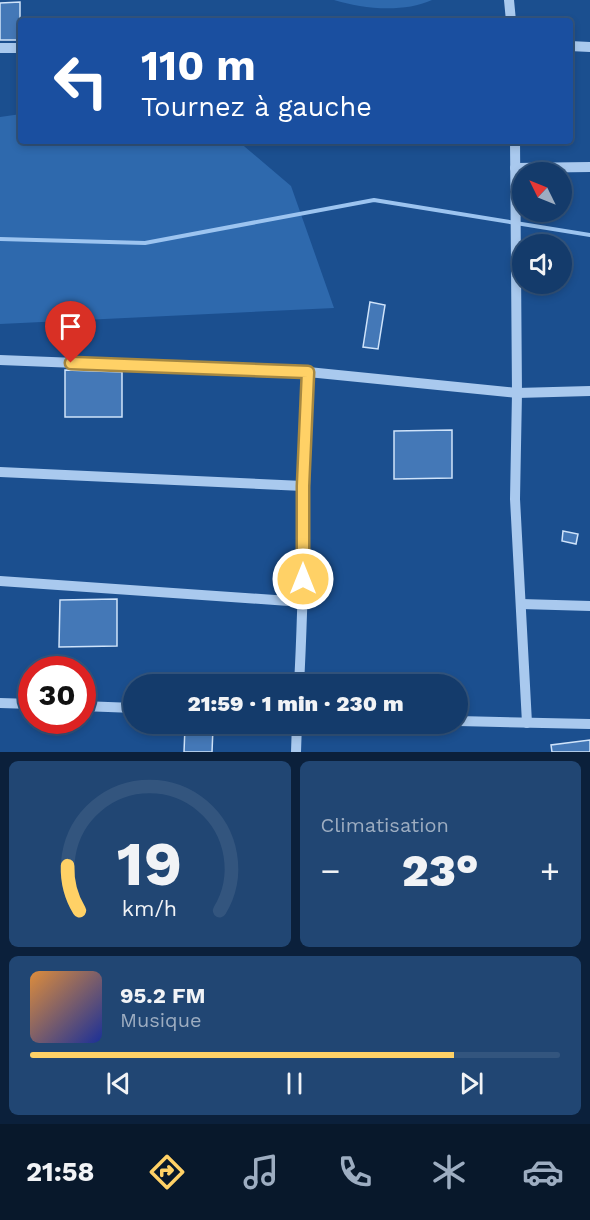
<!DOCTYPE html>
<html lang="fr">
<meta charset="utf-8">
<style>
body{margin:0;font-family:"Work Sans",sans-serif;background:#214673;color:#f1f3f6;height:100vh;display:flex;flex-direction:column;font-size:22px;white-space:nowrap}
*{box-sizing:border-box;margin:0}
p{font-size:20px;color:#9dadc1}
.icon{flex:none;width:33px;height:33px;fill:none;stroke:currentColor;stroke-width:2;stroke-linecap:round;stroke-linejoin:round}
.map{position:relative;height:752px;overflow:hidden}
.panel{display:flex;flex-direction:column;gap:9px;padding:9px;background:#0b203b;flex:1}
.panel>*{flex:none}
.hud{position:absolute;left:18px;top:18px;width:555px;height:126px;border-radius:6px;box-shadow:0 3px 9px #0003,0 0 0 2px #33557e;background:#1a4fa0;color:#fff;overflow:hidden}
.needle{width:39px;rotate:313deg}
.controls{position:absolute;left:512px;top:162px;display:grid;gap:12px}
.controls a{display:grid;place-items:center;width:60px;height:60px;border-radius:50%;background:#143b6b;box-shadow:0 3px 9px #0003,0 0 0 2px #33557e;font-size:30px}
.speed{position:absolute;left:18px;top:656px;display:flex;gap:12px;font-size:30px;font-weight:700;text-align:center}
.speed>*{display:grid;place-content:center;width:78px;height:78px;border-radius:50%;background:#143b6b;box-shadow:0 3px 9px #0003,0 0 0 2px #33557e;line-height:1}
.speed .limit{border:9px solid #d22;background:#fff;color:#111}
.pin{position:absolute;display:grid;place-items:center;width:51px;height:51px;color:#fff;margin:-62px -26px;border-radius:50% 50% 50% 0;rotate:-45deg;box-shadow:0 0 6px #0007}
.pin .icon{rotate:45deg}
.me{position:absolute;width:66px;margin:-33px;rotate:0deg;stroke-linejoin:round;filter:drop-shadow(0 0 4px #0008)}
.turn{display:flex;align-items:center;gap:21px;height:126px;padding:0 24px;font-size:27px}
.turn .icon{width:78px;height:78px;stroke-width:2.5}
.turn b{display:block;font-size:42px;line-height:51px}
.big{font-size:45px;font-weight:800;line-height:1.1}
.panel .widget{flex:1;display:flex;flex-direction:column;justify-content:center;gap:9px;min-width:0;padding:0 21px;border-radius:9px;background:#214673}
.panel .dial{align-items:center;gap:0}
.dial svg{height:156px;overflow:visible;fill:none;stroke:#33557e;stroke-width:7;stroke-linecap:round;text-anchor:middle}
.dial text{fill:#f1f3f6;stroke:none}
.song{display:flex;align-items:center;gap:18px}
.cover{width:72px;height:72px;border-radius:9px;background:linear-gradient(135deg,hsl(30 70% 55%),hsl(230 70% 35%))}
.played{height:6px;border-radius:3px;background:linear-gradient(90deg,#ffd166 80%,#33557e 80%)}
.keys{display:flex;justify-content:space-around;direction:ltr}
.heat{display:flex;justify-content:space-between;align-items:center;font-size:33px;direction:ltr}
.panel .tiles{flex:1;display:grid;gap:9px;grid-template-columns:1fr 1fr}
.widget:last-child{grid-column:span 2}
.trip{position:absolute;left:123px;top:674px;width:345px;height:60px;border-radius:30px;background:#143b6b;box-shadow:0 3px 9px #0003,0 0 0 2px #33557e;font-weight:800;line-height:60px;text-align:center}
.menu{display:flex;height:96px;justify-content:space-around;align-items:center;background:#08182b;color:#9dadc1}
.menu .icon{width:42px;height:42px}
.menu .current{color:#ffd166}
.menu b{font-size:27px;color:#f1f3f6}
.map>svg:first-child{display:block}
.green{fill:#2e69ad}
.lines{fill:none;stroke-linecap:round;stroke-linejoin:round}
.stream{stroke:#9cc4f0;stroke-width:4}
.building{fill:#4478b7;stroke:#cfe3fa;stroke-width:1.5}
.minor{stroke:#a9c9ee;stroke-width:10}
.route-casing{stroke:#a68842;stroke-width:15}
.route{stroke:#ffd166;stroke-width:10}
</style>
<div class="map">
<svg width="590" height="752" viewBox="0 0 590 752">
<rect width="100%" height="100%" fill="#1b4f8f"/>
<g class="green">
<path d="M334,0H432C403,13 363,9 334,0Z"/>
<polygon points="21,114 21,141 238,141 291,186 334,308 0,324 0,117"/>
</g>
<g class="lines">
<polyline class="stream" points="0,239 145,243 374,200 590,235"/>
</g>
<g class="building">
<polygon points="20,2 20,40 0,40 0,3"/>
<polygon points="370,302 385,305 378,349 363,347"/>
<polygon points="65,370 122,372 122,417 65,417"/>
<polygon points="452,430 452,478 394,479 394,431"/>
<polygon points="563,531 578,534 576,544 562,541"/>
<polygon points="117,599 117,646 59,647 60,600"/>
<polygon points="185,727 213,728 212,752 184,752"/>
<polygon points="590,740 590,752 552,752 551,745"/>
</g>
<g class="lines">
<g class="minor">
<polyline points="509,0 511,21"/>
<polyline points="570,46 590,47"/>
<polyline points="0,48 21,48"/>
<polyline points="515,141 517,393 515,499 527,723"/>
<polyline points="515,168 590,167"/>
<polyline points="0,360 308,372 517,393 590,391"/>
<polyline points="0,472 303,486"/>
<polyline points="0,581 303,602"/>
<polyline points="521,604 590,606"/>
<path d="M299,684C305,580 304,476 308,372"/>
<polyline points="0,703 32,704"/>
<polyline points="82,706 134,708"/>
<polyline points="458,721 590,724"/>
<polyline points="296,752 297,723"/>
</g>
</g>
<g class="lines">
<g class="route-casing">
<polyline id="route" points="71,363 308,372 303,486 303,579"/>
</g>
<use href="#route" class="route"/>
</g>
</svg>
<div class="controls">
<a><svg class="needle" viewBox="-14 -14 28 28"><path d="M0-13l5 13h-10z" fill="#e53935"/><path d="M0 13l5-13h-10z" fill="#9dadc1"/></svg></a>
<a><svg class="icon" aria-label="sound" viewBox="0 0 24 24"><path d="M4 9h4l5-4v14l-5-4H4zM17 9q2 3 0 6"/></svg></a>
</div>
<div class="speed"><div class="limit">30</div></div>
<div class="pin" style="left:71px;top:363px;background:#d93025"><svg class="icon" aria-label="arrive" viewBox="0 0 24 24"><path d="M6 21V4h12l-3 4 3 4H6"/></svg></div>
<svg class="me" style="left:303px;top:579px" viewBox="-20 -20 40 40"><circle r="17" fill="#ffd166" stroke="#fff" stroke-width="3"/><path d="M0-11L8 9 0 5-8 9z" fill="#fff"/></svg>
<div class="trip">21:59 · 1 min · 230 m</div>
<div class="hud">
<div class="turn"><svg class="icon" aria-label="left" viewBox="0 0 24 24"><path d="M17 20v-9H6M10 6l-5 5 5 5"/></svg><div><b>110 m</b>Tournez à gauche</div></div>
</div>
</div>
<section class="panel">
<div class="tiles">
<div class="widget dial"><svg viewBox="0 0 100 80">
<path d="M14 69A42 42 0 1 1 86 69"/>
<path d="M14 69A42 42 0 0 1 8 46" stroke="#ffd166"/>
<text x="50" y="56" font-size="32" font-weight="700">19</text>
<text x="50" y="72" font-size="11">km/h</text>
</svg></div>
<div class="widget"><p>Climatisation</p>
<div class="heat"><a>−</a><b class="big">23°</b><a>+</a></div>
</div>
<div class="widget">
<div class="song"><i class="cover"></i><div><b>95.2 FM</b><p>Musique</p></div></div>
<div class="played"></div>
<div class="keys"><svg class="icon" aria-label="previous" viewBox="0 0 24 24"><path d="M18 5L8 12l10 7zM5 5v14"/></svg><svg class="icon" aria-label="pause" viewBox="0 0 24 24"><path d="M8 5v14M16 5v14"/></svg><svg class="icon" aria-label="next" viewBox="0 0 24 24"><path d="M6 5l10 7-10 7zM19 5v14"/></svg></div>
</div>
</div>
</section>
<nav class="menu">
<b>21:58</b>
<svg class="icon current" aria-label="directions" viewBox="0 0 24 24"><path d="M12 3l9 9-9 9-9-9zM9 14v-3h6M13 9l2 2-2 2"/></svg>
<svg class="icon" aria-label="music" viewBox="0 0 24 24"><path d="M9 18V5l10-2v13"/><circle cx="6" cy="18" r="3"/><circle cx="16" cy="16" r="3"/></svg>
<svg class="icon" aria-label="phone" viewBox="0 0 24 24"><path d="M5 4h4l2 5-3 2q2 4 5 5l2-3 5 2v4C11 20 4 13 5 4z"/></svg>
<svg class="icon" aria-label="climate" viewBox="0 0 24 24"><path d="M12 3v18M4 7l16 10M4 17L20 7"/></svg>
<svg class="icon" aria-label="car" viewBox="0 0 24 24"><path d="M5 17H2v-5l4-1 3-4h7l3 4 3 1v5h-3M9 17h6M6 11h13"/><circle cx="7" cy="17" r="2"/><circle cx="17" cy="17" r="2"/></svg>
</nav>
